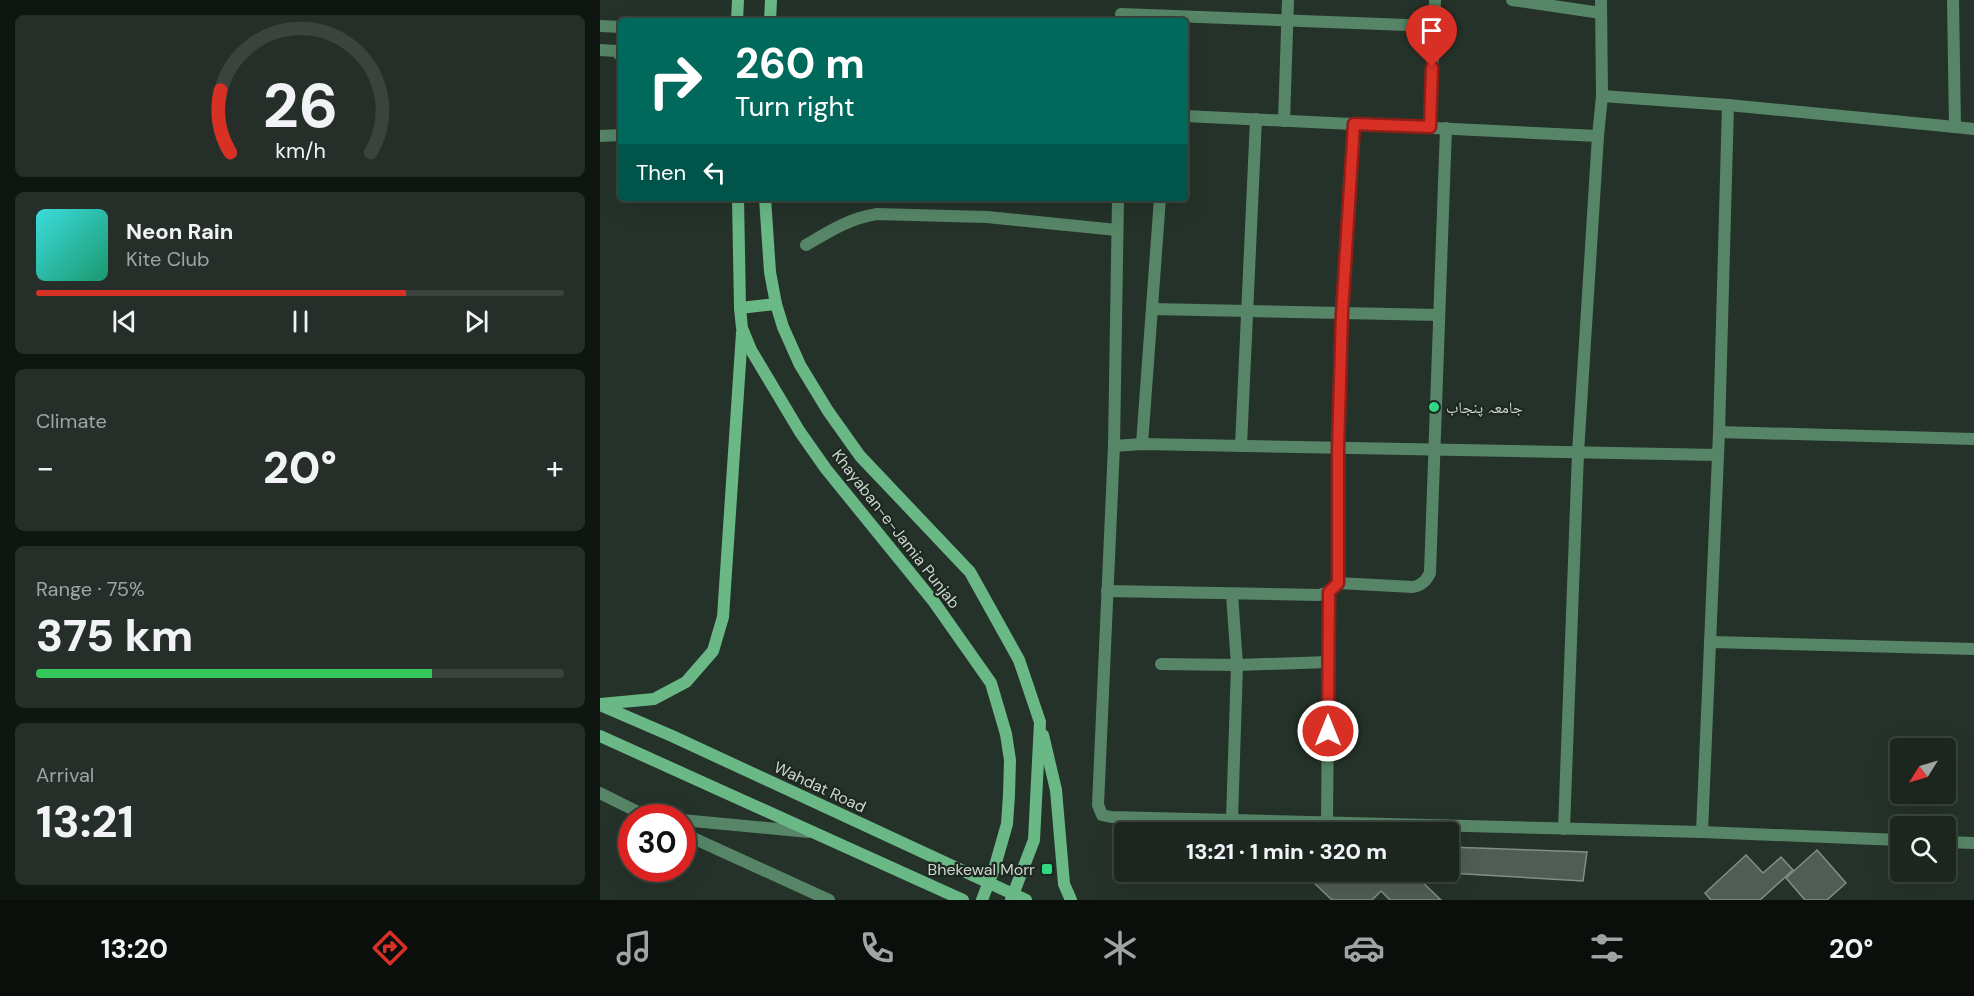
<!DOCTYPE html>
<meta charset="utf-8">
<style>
body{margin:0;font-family:"DM Sans","Noto Naskh Arabic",sans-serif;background:#252e28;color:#f1f3f6;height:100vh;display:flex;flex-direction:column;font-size:22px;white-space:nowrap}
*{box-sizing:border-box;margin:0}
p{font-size:20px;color:#a0a5a4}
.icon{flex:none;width:33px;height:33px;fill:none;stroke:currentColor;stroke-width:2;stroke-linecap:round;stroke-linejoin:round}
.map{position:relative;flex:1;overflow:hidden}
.drawer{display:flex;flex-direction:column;gap:15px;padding:15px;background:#0f1511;width:600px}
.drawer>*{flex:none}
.hud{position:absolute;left:18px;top:18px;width:570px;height:183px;border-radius:6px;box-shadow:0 6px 24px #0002,0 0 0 2px #3a433d;background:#00695c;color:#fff;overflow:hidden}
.needle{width:39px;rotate:233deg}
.controls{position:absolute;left:1290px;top:738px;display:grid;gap:12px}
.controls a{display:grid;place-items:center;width:66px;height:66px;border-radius:6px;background:#1c261f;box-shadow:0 6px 24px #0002,0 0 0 2px #3a433d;font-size:30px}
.speed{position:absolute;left:18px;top:804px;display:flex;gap:12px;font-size:30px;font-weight:700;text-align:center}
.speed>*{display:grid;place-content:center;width:78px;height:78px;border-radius:50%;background:#1c261f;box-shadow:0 6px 24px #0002,0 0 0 2px #3a433d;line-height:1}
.speed .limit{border:9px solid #d22;background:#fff;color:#111}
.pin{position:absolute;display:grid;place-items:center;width:51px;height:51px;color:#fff;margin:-62px -26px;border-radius:50% 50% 50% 0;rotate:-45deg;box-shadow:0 0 6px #0007}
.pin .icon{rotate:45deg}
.me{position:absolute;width:66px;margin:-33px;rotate:0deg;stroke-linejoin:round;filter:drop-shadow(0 0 4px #0008)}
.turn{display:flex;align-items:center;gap:21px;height:126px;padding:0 18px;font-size:27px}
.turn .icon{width:78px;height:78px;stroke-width:2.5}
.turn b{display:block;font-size:42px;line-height:51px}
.then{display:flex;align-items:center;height:57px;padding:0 18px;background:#0003;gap:12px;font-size:22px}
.big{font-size:45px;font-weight:800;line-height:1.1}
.drawer .card{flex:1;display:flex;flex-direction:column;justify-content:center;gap:9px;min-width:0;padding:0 21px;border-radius:9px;background:#252e28}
.drawer .dial{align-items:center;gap:0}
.dial svg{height:156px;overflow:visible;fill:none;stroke:#3a433d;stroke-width:7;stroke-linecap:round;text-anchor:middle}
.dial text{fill:#f1f3f6;stroke:none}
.song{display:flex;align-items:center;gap:18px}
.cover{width:72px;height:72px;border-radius:9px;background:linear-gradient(135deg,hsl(180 70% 55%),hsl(160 70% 35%))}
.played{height:6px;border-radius:3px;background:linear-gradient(90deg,#d93025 70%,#3a433d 70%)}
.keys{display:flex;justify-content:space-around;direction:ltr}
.heat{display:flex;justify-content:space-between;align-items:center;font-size:33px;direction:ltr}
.charge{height:9px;border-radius:4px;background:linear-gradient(90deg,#34c759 75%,#3a433d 0)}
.trip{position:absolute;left:514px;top:822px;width:345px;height:60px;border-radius:6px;background:#1c261f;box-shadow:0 6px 24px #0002,0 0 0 2px #3a433d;font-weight:800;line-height:60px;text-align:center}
.dock{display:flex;height:96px;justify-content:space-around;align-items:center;background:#0b0f0c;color:#a0a5a4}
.dock .icon{width:42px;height:42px}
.dock .current{color:#d93025}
.dock b{font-size:27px;color:#f1f3f6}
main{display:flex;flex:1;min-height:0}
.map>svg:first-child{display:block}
.building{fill:#505d54;stroke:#808f85;stroke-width:1.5}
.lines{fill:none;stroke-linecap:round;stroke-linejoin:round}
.minor{stroke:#568667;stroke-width:12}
.secondary{stroke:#69b886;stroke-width:12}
.route-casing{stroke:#8d1f18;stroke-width:15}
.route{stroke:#d93025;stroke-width:10}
.poi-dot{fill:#30d883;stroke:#1c2820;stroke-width:2}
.labels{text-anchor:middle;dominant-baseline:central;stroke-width:4.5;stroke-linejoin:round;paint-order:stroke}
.poi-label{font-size:16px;fill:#ced6d0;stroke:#1c2820;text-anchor:start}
.street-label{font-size:16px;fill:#ced6d0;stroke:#1c2820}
</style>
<main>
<section class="drawer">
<div class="card dial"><svg viewBox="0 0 100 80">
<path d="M14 69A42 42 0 1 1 86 69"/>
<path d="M14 69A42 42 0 0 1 9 37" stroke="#d93025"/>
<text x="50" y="56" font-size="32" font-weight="700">26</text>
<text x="50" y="72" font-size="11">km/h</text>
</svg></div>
<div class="card">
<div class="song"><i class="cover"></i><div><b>Neon Rain</b><p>Kite Club</p></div></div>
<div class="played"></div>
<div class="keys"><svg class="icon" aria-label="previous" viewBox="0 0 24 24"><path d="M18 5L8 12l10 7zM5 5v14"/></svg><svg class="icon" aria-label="pause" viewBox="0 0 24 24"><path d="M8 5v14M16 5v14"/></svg><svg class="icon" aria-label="next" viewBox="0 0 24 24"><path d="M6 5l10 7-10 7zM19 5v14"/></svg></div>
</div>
<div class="card"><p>Climate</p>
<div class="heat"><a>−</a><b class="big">20°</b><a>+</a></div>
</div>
<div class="card"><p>Range · 75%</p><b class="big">375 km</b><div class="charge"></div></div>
<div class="card"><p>Arrival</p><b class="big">13:21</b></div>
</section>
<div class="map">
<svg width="1374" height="900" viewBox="0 0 1374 900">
<rect width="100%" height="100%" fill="#253229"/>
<g class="building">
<polygon points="849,847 987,852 983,881 849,873"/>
<polygon points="1217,850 1246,883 1227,900 1205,900 1186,878"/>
<polygon points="1146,855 1163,873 1181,857 1193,870 1160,900 1111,900 1105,893"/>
<polygon points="718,872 757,872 769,883 780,872 812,872 841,900 790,900 781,891 772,900 732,900 710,879"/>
</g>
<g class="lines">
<g class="minor">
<polyline points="912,0 1001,13"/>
<polyline points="1001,0 1002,96"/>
<polyline points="521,14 833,26"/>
<polyline points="0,26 21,27"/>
<polyline points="0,50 16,51 21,56"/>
<polyline points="585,116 998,136"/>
<polyline points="684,121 688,0"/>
<polyline points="830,127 835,0"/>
<polyline points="1355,127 1374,129"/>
<polyline points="0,136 21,135"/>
<polyline points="518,198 514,446 498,805 502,815 511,817 1102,832 1300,840"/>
<path d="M206,245C230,231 250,218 277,214L387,217L517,230"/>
<polyline points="552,309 839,315"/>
<polyline points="1119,432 1374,439"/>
<polyline points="542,444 560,198"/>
<polyline points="514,446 542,444 1118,455"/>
<polyline points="641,446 656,119"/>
<path d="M738,583L813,587C822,585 826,581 830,573L846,128"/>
<polyline points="507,591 719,595 729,592 738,583 738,449 742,313 754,124"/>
<polyline points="1110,642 1374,649"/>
<polyline points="561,664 637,665 729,662"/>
<polyline points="0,793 50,818"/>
<polyline points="82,820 209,832"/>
<polyline points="632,820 637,665 632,594"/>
<polyline points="727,823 729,592"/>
<polyline points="964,829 978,453 998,136 1002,96 1128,105 1355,127 1353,0"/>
<polyline points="1102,832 1119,432 1128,105"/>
<polyline points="82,833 229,900"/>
<polyline points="1346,842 1374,843"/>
</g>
<g class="secondary">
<polyline points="137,21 138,0"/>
<polyline points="170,21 171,0"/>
<polyline points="138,198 140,308 142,328 151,350 200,432 226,469 334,602 391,683 406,734 410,760 409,795 407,824 395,866 382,900"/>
<polyline points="165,198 170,272 176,304 183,327 200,365 228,411 260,456 370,572 419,660 440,722 434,840 411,900"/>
<polyline points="140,308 176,304"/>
<polyline points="0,704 54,699 86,682 113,651 123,617 142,333"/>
<polyline points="0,705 72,736 426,900"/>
<polyline points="443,735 456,790 464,884 471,900"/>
<polyline points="0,736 363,900"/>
</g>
</g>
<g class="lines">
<g class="route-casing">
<polyline id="route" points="728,731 729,592 738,583 738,449 742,313 754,124 830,127 832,67"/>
</g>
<use href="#route" class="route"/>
</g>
<g class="poi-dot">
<circle cx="834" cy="407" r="6"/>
<rect x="441" y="863" width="12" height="12" rx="3"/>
</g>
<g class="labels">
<g class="poi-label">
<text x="846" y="407">جامعہ پنجاب</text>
<text x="435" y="869" text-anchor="end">Bhekewal Morr</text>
</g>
<g class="street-label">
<text transform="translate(296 529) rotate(52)">Khayaban-e-Jamia Punjab</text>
<text transform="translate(220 787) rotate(25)">Wahdat Road</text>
</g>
</g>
</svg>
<div class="controls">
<a><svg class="needle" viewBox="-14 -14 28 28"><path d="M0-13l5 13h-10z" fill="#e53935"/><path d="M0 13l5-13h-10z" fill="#a0a5a4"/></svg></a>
<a><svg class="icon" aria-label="search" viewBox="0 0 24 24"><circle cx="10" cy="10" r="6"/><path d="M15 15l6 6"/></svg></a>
</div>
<div class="speed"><div class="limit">30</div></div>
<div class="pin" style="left:832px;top:67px;background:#d93025"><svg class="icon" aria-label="arrive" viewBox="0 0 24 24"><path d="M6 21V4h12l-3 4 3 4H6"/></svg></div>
<svg class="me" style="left:728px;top:731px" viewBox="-20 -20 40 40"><circle r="17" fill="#d93025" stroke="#fff" stroke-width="3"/><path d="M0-11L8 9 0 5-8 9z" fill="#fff"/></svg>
<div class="trip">13:21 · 1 min · 320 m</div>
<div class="hud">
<div class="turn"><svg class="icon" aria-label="right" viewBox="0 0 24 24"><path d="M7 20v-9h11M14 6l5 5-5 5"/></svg><div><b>260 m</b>Turn right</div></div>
<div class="then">Then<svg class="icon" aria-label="left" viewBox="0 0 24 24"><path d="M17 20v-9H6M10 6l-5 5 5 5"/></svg></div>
</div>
</div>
</main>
<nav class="dock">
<b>13:20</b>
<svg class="icon current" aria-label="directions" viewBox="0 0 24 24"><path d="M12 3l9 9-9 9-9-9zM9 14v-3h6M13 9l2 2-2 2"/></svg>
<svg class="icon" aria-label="music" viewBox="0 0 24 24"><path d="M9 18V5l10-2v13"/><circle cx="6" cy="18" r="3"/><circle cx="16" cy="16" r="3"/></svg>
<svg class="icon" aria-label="phone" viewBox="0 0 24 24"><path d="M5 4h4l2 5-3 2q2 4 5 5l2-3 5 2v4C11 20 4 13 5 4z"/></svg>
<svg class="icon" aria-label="climate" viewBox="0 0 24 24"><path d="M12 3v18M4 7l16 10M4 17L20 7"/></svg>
<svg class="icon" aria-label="car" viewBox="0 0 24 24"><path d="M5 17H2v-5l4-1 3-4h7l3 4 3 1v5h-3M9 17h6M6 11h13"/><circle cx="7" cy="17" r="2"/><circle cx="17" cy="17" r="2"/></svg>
<svg class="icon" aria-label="filters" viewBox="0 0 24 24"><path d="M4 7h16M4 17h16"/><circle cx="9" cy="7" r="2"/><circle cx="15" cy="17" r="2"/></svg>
<b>20°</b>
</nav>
